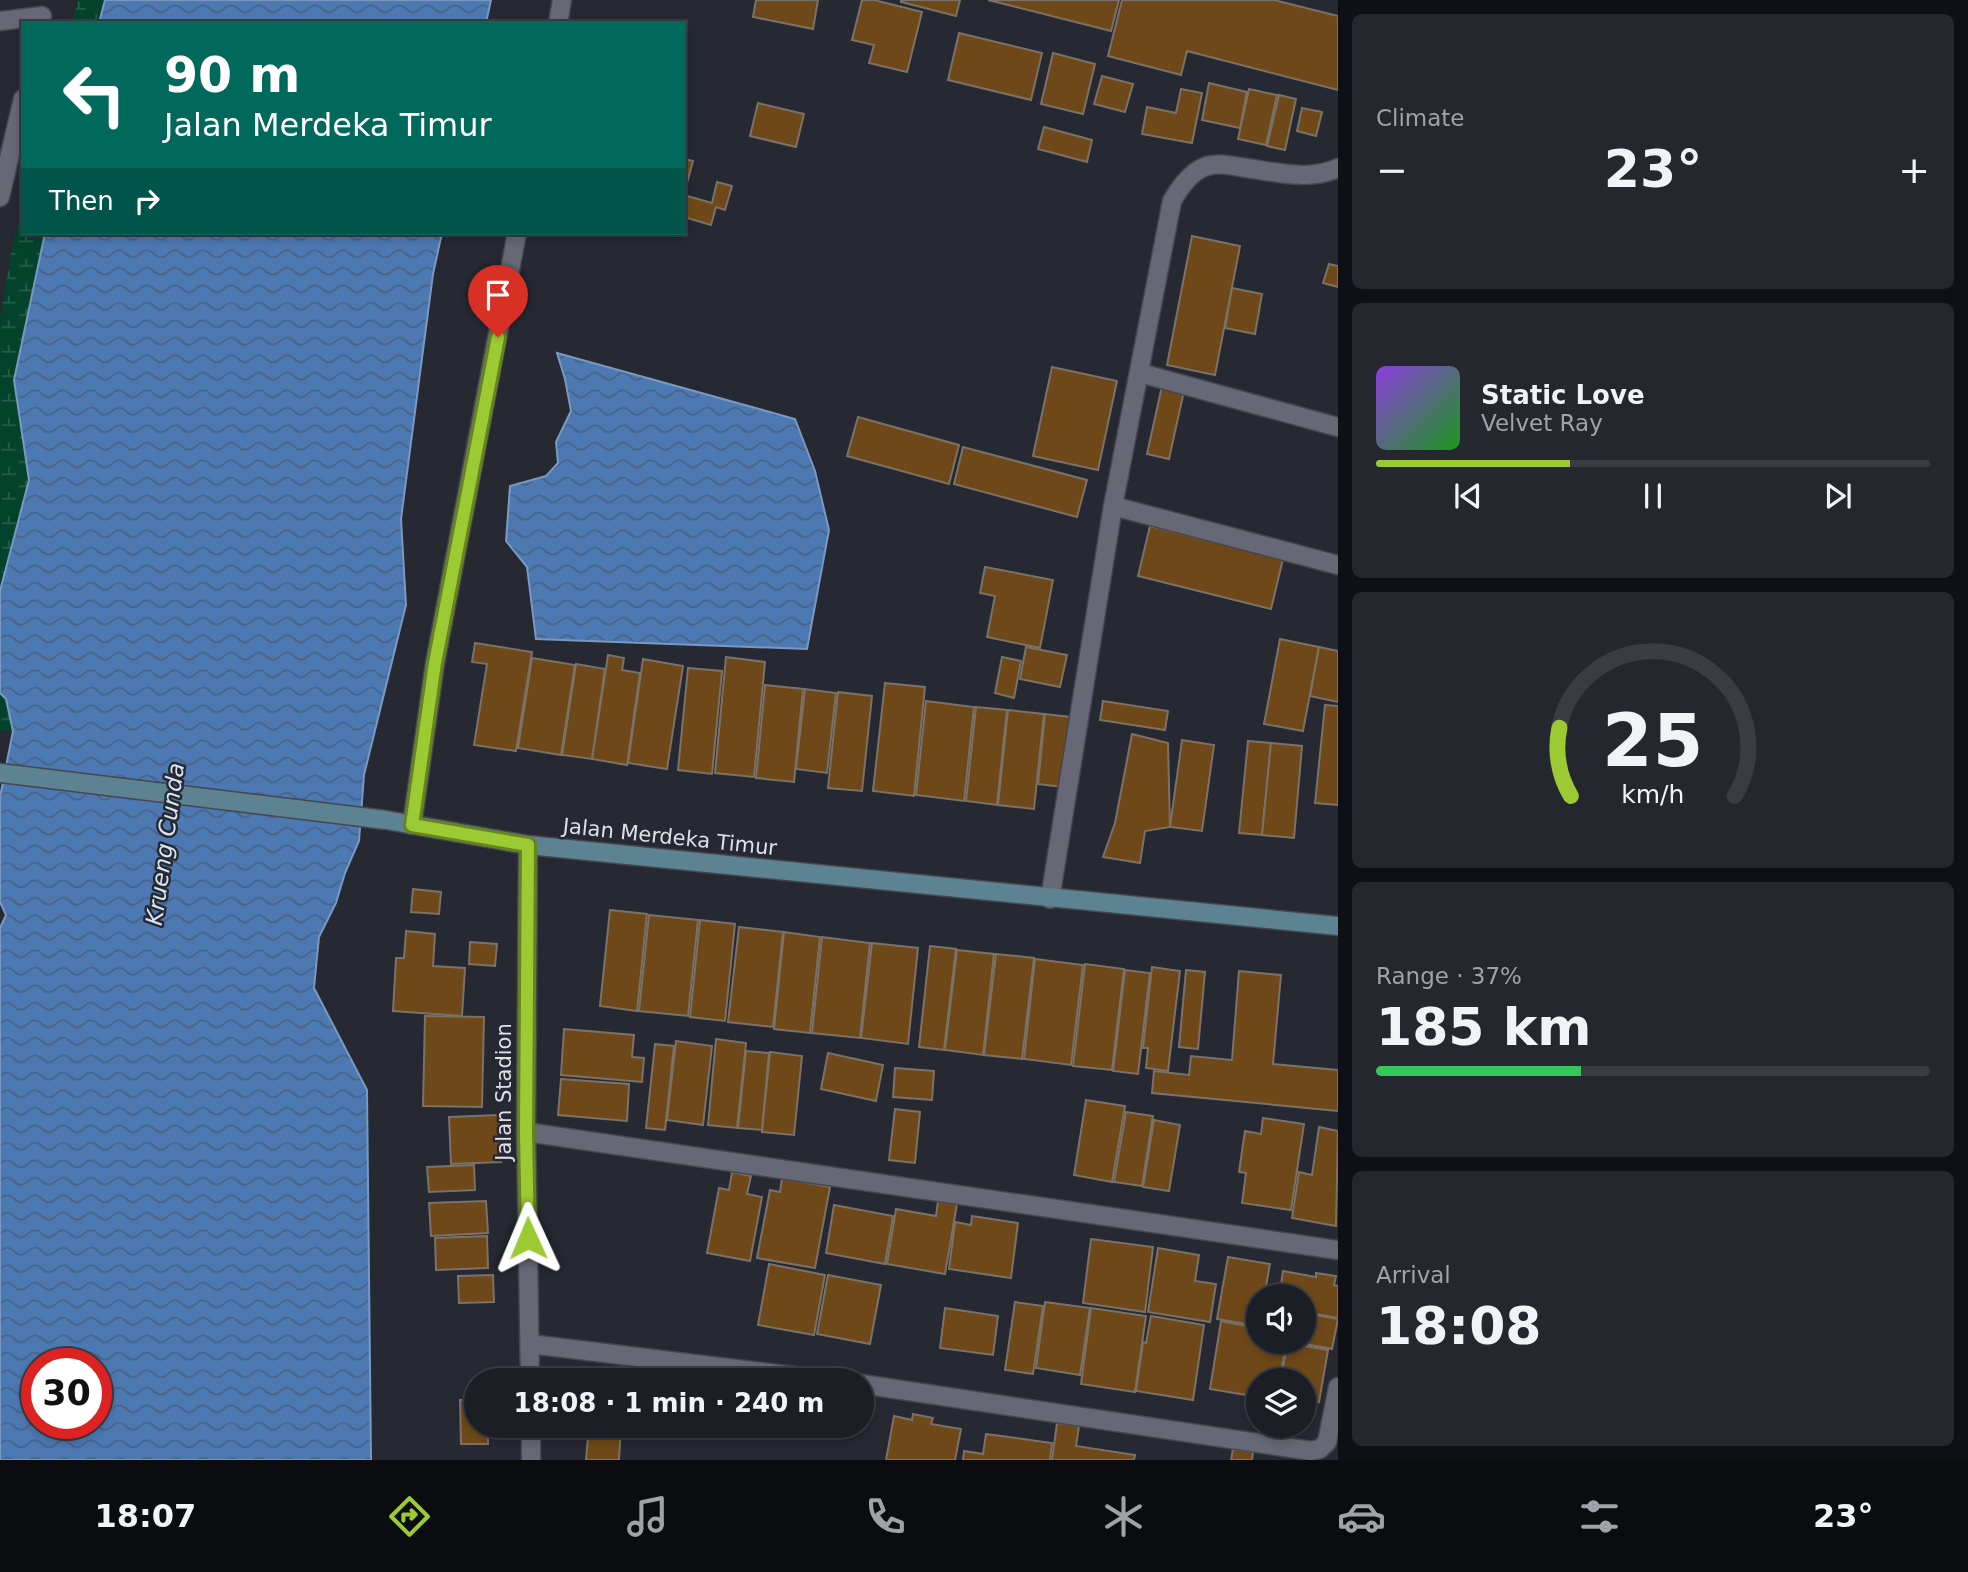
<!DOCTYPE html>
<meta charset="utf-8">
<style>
body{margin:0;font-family:"DejaVu Sans",sans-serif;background:#25272e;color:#f1f3f6;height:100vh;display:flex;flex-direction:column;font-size:26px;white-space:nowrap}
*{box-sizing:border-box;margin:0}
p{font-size:23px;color:#a0a2a7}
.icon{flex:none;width:38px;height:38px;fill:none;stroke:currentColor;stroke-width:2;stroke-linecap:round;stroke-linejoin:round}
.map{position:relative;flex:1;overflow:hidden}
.drawer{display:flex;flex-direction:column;gap:14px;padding:14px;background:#0f1015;width:630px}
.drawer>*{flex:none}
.guide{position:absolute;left:21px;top:21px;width:665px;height:214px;border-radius:0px;box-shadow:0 4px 10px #0003,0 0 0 2px #3a3c43;background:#00695c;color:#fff;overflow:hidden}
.buttons{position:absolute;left:1246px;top:1284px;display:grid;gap:14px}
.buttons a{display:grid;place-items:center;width:70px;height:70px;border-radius:50%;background:#1c1e26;box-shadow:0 4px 10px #0003,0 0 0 2px #3a3c43;font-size:35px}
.speed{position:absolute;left:21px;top:1348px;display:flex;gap:14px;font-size:35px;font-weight:700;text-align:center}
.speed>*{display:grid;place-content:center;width:91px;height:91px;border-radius:50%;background:#1c1e26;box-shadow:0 4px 10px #0003,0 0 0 2px #3a3c43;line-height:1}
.speed .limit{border:10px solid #d22;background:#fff;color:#111}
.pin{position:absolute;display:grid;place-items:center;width:60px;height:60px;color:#fff;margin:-72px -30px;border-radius:50% 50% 50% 0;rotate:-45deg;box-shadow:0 0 7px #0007}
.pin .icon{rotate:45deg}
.me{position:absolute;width:77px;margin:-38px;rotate:359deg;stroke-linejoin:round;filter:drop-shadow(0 0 5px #0008)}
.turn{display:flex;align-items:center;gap:24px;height:147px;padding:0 28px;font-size:32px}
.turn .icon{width:91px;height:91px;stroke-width:2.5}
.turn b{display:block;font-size:49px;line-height:60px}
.then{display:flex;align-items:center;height:66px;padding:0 28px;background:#0003;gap:14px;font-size:26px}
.big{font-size:52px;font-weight:600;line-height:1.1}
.drawer .widget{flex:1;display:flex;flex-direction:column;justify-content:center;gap:10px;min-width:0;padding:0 24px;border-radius:10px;background:#25272e}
.drawer .dial{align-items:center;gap:0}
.dial svg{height:182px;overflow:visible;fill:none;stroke:#3a3c43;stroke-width:7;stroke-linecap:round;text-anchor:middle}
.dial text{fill:#f1f3f6;stroke:none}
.song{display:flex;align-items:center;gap:21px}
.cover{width:84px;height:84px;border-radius:10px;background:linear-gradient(135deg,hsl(270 70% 55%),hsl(120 70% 35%))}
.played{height:7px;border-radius:4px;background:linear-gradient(90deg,#9cca32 35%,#3a3c43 35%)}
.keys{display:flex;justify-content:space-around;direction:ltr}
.heat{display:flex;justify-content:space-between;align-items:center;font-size:38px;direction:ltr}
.charge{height:10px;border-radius:5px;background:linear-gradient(90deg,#34c759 37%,#3a3c43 0)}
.trip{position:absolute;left:464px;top:1368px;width:410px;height:70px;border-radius:35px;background:#1c1e26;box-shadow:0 4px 10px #0003,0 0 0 2px #3a3c43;font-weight:600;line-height:70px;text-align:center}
.menu{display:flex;height:112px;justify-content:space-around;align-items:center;background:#0b0c0f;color:#a0a2a7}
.menu .icon{width:49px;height:49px}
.menu .on{color:#9cca32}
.menu b{font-size:32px;color:#f1f3f6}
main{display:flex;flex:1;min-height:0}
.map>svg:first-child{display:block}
.wetland{fill:url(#wetland-marsh)}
.water{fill:url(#water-waves);stroke:#7998c2;stroke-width:2;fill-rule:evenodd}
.building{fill:#6e4818;stroke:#7b7267;stroke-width:2}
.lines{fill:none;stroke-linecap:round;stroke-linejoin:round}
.service-casing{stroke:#45464f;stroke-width:21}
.minor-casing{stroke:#45464f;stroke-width:21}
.secondary-casing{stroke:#45464f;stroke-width:21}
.service{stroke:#676875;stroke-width:18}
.minor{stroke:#676875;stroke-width:18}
.secondary{stroke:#5d8291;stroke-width:18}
.route-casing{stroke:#658320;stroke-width:18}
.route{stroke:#9cca32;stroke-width:12}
.labels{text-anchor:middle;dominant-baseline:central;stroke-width:5;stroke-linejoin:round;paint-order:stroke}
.street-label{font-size:21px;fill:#dfe0e7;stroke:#262832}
.water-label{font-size:23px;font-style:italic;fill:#d8e5f5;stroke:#262832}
</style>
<main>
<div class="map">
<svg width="1338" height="1460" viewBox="0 0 1338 1460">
<defs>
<pattern id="wetland-marsh" width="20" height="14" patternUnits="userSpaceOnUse" patternTransform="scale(1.75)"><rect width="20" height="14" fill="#03422b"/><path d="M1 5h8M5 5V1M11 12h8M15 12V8" fill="none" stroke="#275d4a"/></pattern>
<pattern id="water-waves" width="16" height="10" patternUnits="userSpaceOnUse" patternTransform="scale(1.75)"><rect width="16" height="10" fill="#4d79b2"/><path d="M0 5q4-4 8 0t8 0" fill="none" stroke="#496386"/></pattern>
</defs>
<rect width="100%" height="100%" fill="#262832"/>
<g class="wetland">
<polygon points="78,0 105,0 99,23 72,23"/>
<polygon points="23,206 23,233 45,233 14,380 29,480 0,591 0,317 13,242"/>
<polygon points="0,693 6,699 13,731 0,730"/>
</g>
<g class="water">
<polygon points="105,0 491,0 486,23 99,23"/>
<path d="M45,233H442L433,274L401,519L406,605L364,775L359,841L345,873L336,903L319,937L314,988L367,1090L371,1460H0V928L6,915L0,902V797L13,731L6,699L0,693V591L29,480L14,380ZM37,1363H96V1423H37Z"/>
<polygon points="557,353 795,419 815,471 829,530 807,649 536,639 527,567 506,541 510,486 546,476 558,463 556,442 571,411 565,379"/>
</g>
<g class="building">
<polygon points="756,0 818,0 813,29 753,17"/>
<polygon points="862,0 874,0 922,12 907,72 869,63 874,45 852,40"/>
<polygon points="901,0 960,0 956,16 901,2"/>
<polygon points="988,0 1119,0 1111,31"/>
<polygon points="1122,0 1274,0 1338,16 1338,90 1187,51 1181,75 1108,56"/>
<polygon points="959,33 1042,53 1031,100 948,80"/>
<polygon points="1053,53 1095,64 1083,114 1041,104"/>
<polygon points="1102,76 1133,84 1125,112 1094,104"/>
<polygon points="1209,83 1247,92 1240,128 1202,120"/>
<polygon points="1181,89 1202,93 1192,143 1142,134 1147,107 1176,113"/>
<polygon points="1249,89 1277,95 1266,145 1238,139"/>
<polygon points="1279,95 1296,99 1285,150 1267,146"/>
<polygon points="758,103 804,114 796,147 750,136"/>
<polygon points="1302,108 1322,112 1316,136 1297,131"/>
<polygon points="1044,127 1092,140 1087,162 1038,149"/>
<polygon points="684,159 693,161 684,194"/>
<polygon points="717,182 732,186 725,210 716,207 711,225 684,217 684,195 712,203"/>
<polygon points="1192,236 1240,246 1215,375 1167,365"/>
<polygon points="1329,264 1338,266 1338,287 1323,283"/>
<polygon points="1232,288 1262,294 1255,334 1225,328"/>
<polygon points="1052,367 1117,381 1098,470 1033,456"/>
<polygon points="1162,386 1184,391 1169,459 1147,454"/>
<polygon points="858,417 959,445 949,484 847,456"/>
<polygon points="963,447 1087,480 1077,517 954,484"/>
<polygon points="1150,526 1283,559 1271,609 1138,576"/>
<polygon points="985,567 1053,580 1040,648 987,637 995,596 980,593"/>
<polygon points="1280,639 1319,647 1303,731 1264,724"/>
<polygon points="475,643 532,652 516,751 474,745 487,664 472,662"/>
<polygon points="1026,647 1067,655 1060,687 1020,679"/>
<polygon points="1319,647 1338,651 1338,702 1310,696"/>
<polygon points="608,655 624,658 622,670 640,673 627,765 592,759"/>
<polygon points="726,657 765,662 754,777 715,773"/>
<polygon points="1002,657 1021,661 1014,698 995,693"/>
<polygon points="532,658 575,665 561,755 518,748"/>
<polygon points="643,659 683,666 667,769 628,763"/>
<polygon points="576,664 605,669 592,759 562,755"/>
<polygon points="688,668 722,671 712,774 678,770"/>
<polygon points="885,683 925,687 914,796 873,791"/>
<polygon points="765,685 803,689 794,782 756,778"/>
<polygon points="805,689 836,693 827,773 796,769"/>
<polygon points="838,692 872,696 862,791 828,788"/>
<polygon points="926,701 974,707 964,801 916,795"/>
<polygon points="1103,701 1168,711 1165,730 1100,720"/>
<polygon points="1325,705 1338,706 1338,805 1315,803"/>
<polygon points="976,707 1007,710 997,805 966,801"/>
<polygon points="1008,710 1044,714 1034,809 998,805"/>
<polygon points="1045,714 1070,717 1063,787 1038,784"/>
<polygon points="1132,734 1168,743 1170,827 1145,831 1140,863 1103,857 1115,823"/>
<polygon points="1182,740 1214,745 1202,831 1170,827"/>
<polygon points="1248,741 1271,743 1262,835 1239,833"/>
<polygon points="1271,743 1302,746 1294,838 1262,835"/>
<polygon points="413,889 441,892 439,914 411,912"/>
<polygon points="610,910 647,914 637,1011 600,1006"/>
<polygon points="649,915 698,920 688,1016 639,1011"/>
<polygon points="700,920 735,924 725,1021 690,1017"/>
<polygon points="739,927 783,932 773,1027 728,1022"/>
<polygon points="406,931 435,934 433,966 465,968 462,1016 393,1011 396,958 404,958"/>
<polygon points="784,932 820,937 810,1033 774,1029"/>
<polygon points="822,937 870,943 860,1038 812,1033"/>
<polygon points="470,942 497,944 495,966 469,964"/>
<polygon points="872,943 918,948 908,1044 861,1038"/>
<polygon points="930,946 956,949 944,1050 919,1047"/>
<polygon points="957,950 994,954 983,1055 945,1050"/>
<polygon points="996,954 1034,958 1022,1059 984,1055"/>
<polygon points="1035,959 1083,965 1071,1065 1024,1059"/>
<polygon points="1085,964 1124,969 1112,1070 1073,1066"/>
<polygon points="1152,967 1180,971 1168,1071 1146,1068 1148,1048 1143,1048"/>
<polygon points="1125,970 1150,973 1138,1074 1113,1071"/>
<polygon points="1186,970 1205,972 1198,1049 1179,1047"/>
<polygon points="1239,971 1281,975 1273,1064 1338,1070 1338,1111 1152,1093 1154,1071 1189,1075 1191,1056 1232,1060"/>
<polygon points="425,1016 484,1017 482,1107 423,1106"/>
<polygon points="564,1029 634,1035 632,1057 644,1058 642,1082 561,1075"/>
<polygon points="716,1039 746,1043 737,1128 708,1125"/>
<polygon points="676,1041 712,1046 703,1125 667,1120"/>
<polygon points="655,1044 674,1046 665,1130 646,1128"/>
<polygon points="746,1051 769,1053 762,1130 738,1128"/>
<polygon points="770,1052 802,1056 794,1135 762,1132"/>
<polygon points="828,1053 883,1065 876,1101 821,1089"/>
<polygon points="895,1068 934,1071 932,1100 893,1097"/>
<polygon points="561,1079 629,1084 627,1121 558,1115"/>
<polygon points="1086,1100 1125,1106 1112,1182 1074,1175"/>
<polygon points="895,1109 920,1112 915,1163 889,1160"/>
<polygon points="1126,1112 1153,1116 1142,1186 1114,1182"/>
<polygon points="499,1115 501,1162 451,1164 449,1117"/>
<polygon points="1263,1118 1304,1124 1291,1210 1242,1203 1246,1173 1239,1172 1245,1131 1261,1134"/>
<polygon points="1154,1120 1180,1125 1169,1191 1143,1187"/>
<polygon points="1319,1127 1338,1131 1336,1226 1292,1218 1299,1172 1312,1175"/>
<polygon points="474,1165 475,1190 429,1192 427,1167"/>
<polygon points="732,1172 751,1176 747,1194 762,1197 750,1261 707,1253 719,1188 729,1190"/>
<polygon points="782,1178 830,1187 815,1268 757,1258 770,1190 780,1192"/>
<polygon points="486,1201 488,1233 431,1236 429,1203"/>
<polygon points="938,1201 957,1204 945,1274 887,1264 896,1209 936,1216"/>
<polygon points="834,1205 893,1216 885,1264 826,1253"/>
<polygon points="972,1216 1018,1223 1011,1278 949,1269 955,1222 971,1225"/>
<polygon points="487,1236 488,1268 436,1270 435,1238"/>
<polygon points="1091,1239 1153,1247 1145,1312 1083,1303"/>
<polygon points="1158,1248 1199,1255 1195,1281 1216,1284 1210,1322 1148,1312"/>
<polygon points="1228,1257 1270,1264 1264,1297 1258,1297 1258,1326 1217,1319"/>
<polygon points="769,1264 825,1275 814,1335 758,1325"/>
<polygon points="1283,1271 1316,1277 1316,1273 1336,1276 1334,1285 1338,1286 1338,1318 1304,1312 1304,1297 1279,1297"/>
<polygon points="493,1275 494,1302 459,1303 458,1276"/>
<polygon points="828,1275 881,1285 870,1344 817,1334"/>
<polygon points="1015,1302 1043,1306 1033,1374 1005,1370"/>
<polygon points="1045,1302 1090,1308 1080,1375 1036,1368"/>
<polygon points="945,1308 998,1316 993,1355 940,1348"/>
<polygon points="1091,1308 1146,1316 1135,1392 1081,1384"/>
<polygon points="1304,1313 1338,1319 1332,1349 1294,1342 1304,1342"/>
<polygon points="1151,1316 1204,1325 1193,1400 1136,1391 1143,1342 1146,1343"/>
<polygon points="1221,1321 1258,1328 1258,1342 1286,1342 1280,1381 1258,1381 1258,1397 1210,1389"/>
<polygon points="1288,1343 1328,1350 1319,1402 1304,1399 1304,1381 1280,1381"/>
<polygon points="589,1369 633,1373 633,1381 588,1381"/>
<polygon points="460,1400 476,1400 476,1426 488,1426 488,1444 461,1444"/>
<polygon points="913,1414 933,1418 931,1424 961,1429 955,1460 886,1460 894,1416 912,1420"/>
<polygon points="1057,1423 1079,1426 1076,1446 1135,1455 1134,1460 1052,1460"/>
<polygon points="589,1426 621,1426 619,1460 586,1460"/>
<polygon points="986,1434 1052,1443 1050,1460 963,1460 964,1451 983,1454"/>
<polygon points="1233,1449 1253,1452 1252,1460 1231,1460"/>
</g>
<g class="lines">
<g class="service-casing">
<g id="service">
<polyline points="1140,373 1338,427"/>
<polyline points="1113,506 1338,565"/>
</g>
</g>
<g class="minor-casing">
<g id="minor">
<polyline points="0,21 42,16"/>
<polyline points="558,23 562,0"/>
<polyline points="0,197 23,99"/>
<polyline points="412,825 435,663 517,233"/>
<polyline points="528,845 526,1132 530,1381"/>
<path d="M1050,899L1113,506L1172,201C1180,187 1191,171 1207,166C1218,163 1229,165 1240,167C1271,171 1308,182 1338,168"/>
<polyline points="526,1132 1338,1250"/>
<polyline points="530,1344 836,1381"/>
<polyline points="861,1384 1311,1451 1320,1449 1327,1442 1338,1387"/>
<polyline points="531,1426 531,1460"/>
</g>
</g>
<g class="secondary-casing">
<polyline id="secondary" points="0,773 386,820 528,845 1338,926"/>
</g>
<use href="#service" class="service"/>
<use href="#minor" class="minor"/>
<use href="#secondary" class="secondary"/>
</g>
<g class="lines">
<g class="route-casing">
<polyline id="route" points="498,337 435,663 412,825 528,845 526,1132 528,1238"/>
</g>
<use href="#route" class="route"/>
</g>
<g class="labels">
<g class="street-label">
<text transform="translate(670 837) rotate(6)">Jalan Merdeka Timur</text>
<text transform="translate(504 1092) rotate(-90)">Jalan Stadion</text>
</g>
<g class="water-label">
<text transform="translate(165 844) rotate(-82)">Krueng Cunda</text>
</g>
</g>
</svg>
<div class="buttons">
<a><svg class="icon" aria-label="sound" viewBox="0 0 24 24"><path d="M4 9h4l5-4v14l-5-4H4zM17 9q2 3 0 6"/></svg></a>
<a><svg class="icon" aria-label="layers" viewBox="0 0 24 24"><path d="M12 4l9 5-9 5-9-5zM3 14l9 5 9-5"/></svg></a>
</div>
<div class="speed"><div class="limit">30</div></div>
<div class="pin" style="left:498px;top:337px;background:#d93025"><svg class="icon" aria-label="arrive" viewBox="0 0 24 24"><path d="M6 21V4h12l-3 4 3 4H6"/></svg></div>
<svg class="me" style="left:528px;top:1238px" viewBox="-20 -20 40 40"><path d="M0-17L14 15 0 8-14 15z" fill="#9cca32" stroke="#fff" stroke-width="4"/></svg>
<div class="trip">18:08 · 1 min · 240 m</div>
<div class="guide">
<div class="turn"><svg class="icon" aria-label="left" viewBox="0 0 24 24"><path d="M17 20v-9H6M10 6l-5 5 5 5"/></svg><div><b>90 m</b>Jalan Merdeka Timur</div></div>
<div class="then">Then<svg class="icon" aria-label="right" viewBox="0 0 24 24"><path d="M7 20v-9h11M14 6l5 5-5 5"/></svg></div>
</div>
</div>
<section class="drawer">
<div class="widget"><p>Climate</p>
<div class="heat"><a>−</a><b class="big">23°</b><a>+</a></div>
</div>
<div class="widget">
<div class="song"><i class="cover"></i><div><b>Static Love</b><p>Velvet Ray</p></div></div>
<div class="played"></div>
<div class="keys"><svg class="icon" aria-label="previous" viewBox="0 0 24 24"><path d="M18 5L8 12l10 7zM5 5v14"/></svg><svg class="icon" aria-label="pause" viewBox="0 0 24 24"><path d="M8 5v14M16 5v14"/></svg><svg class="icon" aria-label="next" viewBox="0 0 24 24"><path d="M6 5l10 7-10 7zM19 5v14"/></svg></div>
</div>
<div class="widget dial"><svg viewBox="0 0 100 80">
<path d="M14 69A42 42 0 1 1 86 69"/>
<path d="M14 69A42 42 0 0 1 9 39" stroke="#9cca32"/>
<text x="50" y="56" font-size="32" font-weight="700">25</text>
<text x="50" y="72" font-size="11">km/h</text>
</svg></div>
<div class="widget"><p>Range · 37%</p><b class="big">185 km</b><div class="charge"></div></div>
<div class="widget"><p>Arrival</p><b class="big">18:08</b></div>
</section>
</main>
<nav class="menu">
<b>18:07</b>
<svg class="icon on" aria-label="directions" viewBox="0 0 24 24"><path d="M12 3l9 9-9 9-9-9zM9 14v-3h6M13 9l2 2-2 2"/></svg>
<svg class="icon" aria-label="music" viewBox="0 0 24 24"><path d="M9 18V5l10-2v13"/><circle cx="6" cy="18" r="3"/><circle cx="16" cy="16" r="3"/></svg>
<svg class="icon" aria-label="phone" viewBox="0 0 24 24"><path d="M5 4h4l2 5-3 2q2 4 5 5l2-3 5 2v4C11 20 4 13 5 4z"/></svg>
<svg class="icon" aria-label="climate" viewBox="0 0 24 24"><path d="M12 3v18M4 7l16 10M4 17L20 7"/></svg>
<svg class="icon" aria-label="car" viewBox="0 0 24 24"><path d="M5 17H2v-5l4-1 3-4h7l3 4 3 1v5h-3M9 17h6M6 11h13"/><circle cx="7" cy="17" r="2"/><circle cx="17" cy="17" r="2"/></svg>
<svg class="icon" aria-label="filters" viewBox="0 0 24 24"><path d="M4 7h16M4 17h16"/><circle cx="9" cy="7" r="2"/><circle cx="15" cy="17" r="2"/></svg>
<b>23°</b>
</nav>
